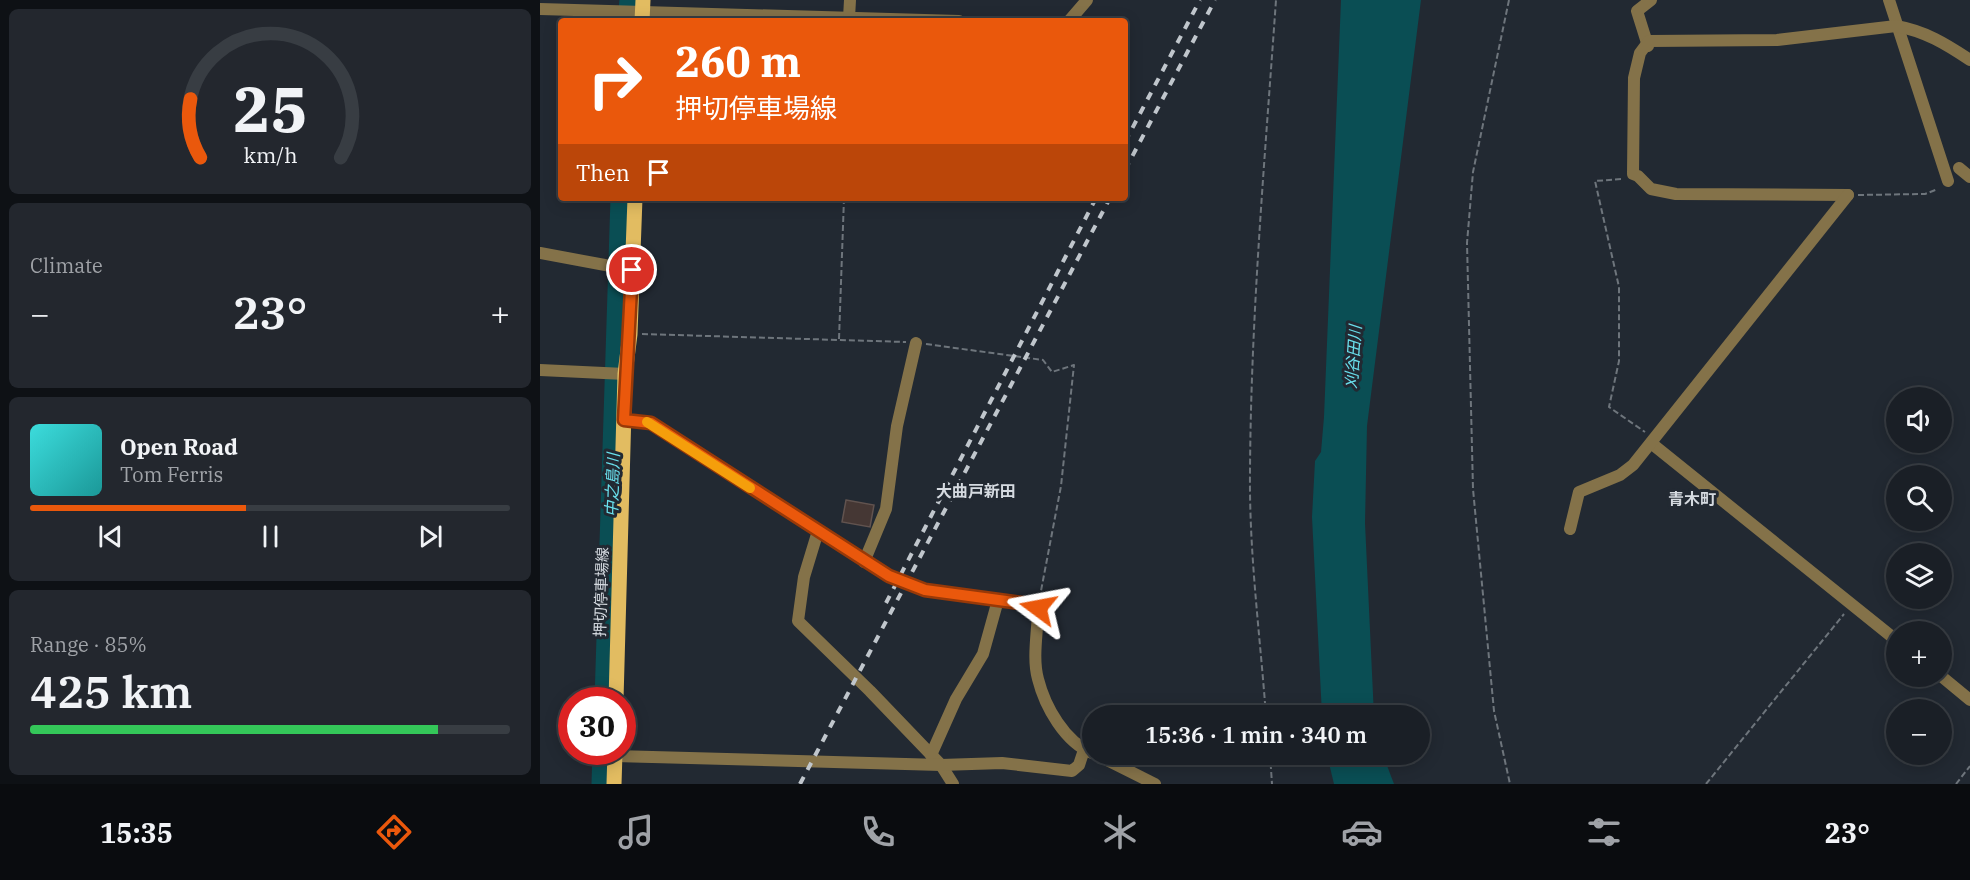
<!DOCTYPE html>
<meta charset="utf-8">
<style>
body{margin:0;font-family:"IBM Plex Serif","Noto Sans JP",serif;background:#23272e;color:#f1f3f6;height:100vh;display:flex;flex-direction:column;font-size:22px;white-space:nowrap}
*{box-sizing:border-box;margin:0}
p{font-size:20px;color:#9fa2a7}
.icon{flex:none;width:33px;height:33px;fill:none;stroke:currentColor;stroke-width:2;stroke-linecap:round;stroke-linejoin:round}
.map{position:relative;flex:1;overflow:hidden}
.panel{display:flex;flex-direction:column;gap:9px;padding:9px;background:#0e1115;width:540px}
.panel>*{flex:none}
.banner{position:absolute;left:18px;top:18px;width:570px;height:183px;border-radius:6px;box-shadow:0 3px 15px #0003,0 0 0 2px #383d43;background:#ea580c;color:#fff;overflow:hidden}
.fabs{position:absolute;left:1346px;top:387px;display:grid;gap:12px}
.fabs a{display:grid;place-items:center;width:66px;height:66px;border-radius:50%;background:#1a1f26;box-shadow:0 3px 15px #0003,0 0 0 2px #383d43;font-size:30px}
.speed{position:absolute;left:18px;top:687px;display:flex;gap:12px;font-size:30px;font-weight:700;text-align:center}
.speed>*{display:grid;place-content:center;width:78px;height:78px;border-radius:50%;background:#1a1f26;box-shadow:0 3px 15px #0003,0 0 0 2px #383d43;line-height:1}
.speed .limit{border:9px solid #d22;background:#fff;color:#111}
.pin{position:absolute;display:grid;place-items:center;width:51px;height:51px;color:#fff;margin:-26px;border:3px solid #fff;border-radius:50%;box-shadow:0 2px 6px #0007}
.me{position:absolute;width:66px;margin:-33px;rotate:283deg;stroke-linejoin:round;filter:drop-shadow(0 0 4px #0008)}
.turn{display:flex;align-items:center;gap:21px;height:126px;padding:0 18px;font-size:27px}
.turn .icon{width:78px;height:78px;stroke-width:2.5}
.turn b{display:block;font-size:42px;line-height:51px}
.then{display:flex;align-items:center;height:57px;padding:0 18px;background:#0003;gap:12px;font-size:22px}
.big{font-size:45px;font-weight:600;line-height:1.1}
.panel .tile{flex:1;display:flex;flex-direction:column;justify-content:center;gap:9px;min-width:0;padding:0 21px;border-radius:9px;background:#23272e}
.panel .dial{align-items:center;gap:0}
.dial svg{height:156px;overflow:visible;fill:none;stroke:#383d43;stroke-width:7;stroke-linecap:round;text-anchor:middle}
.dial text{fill:#f1f3f6;stroke:none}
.song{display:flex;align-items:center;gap:18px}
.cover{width:72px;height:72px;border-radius:9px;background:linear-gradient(135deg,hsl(180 70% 55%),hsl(180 70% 35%))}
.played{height:6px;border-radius:3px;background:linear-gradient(90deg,#ea580c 45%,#383d43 45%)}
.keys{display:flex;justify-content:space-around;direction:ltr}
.heat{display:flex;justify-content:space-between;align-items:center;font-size:33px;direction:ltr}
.charge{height:9px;border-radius:4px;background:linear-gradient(90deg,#34c759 85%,#383d43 0)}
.trip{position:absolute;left:542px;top:705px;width:348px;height:60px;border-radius:30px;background:#1a1f26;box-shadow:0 3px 15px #0003,0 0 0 2px #383d43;font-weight:600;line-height:60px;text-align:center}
.tab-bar{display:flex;height:96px;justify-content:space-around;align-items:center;background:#0a0c0f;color:#9fa2a7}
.tab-bar .icon{width:42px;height:42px}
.tab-bar .active{color:#ea580c}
.tab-bar b{font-size:27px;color:#f1f3f6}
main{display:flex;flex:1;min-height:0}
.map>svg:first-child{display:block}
.water{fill:#0a4e54}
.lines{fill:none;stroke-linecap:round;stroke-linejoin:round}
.river{stroke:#0a4e54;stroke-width:21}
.building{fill:#453734;stroke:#61534f;stroke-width:1.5}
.path{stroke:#6e757c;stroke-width:2;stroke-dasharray:6 3;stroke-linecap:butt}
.minor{stroke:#847249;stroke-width:12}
.major{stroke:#e2bc61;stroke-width:15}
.rail{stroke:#c0c6cc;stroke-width:4;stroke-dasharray:8 8;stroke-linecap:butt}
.route-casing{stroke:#983908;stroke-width:15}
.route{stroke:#ea580c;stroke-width:10}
.slow{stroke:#f59e0b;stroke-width:10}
.labels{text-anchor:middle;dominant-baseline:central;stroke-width:6;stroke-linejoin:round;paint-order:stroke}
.street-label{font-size:15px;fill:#d5dae0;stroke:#222932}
.water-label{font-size:16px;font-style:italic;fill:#6ae1ee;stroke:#222932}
.neighbourhood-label{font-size:16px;font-weight:bold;fill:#d5dae0;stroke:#222932}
</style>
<main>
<section class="panel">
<div class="tile dial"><svg viewBox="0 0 100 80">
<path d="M14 69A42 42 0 1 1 86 69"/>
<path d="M14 69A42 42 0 0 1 9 39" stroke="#ea580c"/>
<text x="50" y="56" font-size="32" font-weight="700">25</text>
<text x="50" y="72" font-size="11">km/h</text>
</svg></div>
<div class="tile"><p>Climate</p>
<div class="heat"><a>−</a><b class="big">23°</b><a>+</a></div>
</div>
<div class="tile">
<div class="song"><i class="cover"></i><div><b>Open Road</b><p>Tom Ferris</p></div></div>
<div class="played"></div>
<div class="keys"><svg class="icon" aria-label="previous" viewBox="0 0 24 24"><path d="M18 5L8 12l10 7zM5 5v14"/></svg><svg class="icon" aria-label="pause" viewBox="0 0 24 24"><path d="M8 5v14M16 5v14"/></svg><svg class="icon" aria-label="next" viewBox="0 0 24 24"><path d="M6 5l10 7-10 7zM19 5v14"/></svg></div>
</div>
<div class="tile"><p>Range · 85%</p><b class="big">425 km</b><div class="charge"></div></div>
</section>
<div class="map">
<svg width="1430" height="784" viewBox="0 0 1430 784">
<rect width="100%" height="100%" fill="#222932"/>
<g class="water">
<polygon points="801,0 881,0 827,426 825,523 834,716 782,715 772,517 775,461 781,452 784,417"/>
<polygon points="787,755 843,755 854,784 794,784"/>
</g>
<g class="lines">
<g class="river">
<polyline points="88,21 90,0"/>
<polyline points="65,700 81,198"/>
<polyline points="62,784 63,752"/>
</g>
</g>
<polygon class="building" points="306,500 334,505 330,527 302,522"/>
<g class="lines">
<g class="path">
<polyline points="969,0 933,172 927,243 933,489 954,711 970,784"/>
<polyline points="1081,179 1055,181 1079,287 1079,361 1069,407 1105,432"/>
<polyline points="1318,195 1385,194 1398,189"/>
<polyline points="102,334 366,342"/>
<polyline points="299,339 304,198"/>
<polyline points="386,344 503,360 512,372 534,365 521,486 500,596"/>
<path d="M726,716C720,634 709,553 710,471C711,314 725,157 736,0"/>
<polyline points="730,754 732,784"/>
<polyline points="1166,784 1304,614"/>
<polyline points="1416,784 1430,766"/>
</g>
<g class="minor">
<polyline points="1349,0 1408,181"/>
<polyline points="0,9 419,21"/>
<polyline points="309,18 310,0"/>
<polyline points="529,21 547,0"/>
<polyline points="1108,46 1097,11 1111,0"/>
<polyline points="1419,168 1430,177"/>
<path d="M1308,195L1136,194L1111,189L1098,176L1093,174L1094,78L1100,53L1109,41L1237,40L1356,26C1385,31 1406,44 1430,60"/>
<polyline points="0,253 92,270"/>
<polyline points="0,370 85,374"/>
<path d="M84,420L111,423L349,576L385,590L488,604L498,608C498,631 492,657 498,679C505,707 525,742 552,753"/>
<polyline points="1111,443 1356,640"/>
<polyline points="1030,529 1039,492 1080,475 1093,465 1308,195"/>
<polyline points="278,531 264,577 258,621 330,691 401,765 413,784"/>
<polyline points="324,562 346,509 357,426 376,343"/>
<polyline points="1401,676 1430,700"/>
<polyline points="555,754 615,784"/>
<polyline points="391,755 416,699 443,654 458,600"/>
<polyline points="75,756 401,765 462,763 532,771 539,765 544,750"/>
</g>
<g class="major">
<polyline points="102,21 103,0"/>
<polyline points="76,700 85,374 90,334 95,198"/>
<polyline points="74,784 75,752"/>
</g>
<g class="rail">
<polyline points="585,142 660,0"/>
<polyline points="585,170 675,0"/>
<polyline points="346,603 556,198"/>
<polyline points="260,784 570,198"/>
</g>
</g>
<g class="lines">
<g class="route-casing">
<polyline id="route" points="92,270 84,420 111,423 349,576 385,590 488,604 498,608"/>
</g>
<use href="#route" class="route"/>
<polyline class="slow" points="107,422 210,488"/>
</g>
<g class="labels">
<g class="street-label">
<text transform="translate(61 592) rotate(-88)">押切停車場線</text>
</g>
<g class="water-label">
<text transform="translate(813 357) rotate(-86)">刈谷田川</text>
<text transform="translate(72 485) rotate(-88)">中之島川</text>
</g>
<g class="neighbourhood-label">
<text x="436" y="491">大曲戸新田</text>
<text x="1152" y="499">青木町</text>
</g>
</g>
</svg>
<div class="fabs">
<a><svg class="icon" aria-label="sound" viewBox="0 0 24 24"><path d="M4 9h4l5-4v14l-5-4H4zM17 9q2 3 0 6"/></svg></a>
<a><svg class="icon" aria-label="search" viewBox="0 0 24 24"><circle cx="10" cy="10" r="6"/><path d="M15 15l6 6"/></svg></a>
<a><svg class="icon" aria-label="layers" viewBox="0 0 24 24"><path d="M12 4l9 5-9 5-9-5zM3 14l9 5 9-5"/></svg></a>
<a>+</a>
<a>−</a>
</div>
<div class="speed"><div class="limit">30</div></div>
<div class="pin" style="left:92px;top:270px;background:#d93025"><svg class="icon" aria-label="arrive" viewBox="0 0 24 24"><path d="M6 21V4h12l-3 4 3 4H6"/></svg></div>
<svg class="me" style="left:498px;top:608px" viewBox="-20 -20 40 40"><path d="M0-17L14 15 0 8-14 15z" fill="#ea580c" stroke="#fff" stroke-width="4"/></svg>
<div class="trip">15:36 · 1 min · 340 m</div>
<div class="banner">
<div class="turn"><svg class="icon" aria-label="right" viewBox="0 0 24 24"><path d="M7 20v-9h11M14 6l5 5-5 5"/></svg><div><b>260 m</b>押切停車場線</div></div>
<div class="then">Then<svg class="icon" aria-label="arrive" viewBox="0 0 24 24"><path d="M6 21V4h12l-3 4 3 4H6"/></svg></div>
</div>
</div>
</main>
<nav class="tab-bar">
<b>15:35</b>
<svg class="icon active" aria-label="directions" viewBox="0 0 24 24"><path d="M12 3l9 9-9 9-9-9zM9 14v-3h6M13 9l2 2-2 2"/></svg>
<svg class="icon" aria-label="music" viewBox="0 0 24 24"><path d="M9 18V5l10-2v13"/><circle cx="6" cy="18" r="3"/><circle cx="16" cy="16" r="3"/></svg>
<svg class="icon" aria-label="phone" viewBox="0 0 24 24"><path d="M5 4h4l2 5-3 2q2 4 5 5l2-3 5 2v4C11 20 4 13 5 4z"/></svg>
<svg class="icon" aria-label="climate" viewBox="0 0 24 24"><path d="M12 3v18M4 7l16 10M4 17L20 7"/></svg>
<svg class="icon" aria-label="car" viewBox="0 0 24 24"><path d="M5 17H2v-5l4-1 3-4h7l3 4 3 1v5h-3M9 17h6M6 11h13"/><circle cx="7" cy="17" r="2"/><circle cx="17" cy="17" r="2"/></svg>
<svg class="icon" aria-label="filters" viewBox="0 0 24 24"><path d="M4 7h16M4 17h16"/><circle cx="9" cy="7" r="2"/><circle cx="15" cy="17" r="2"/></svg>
<b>23°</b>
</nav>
